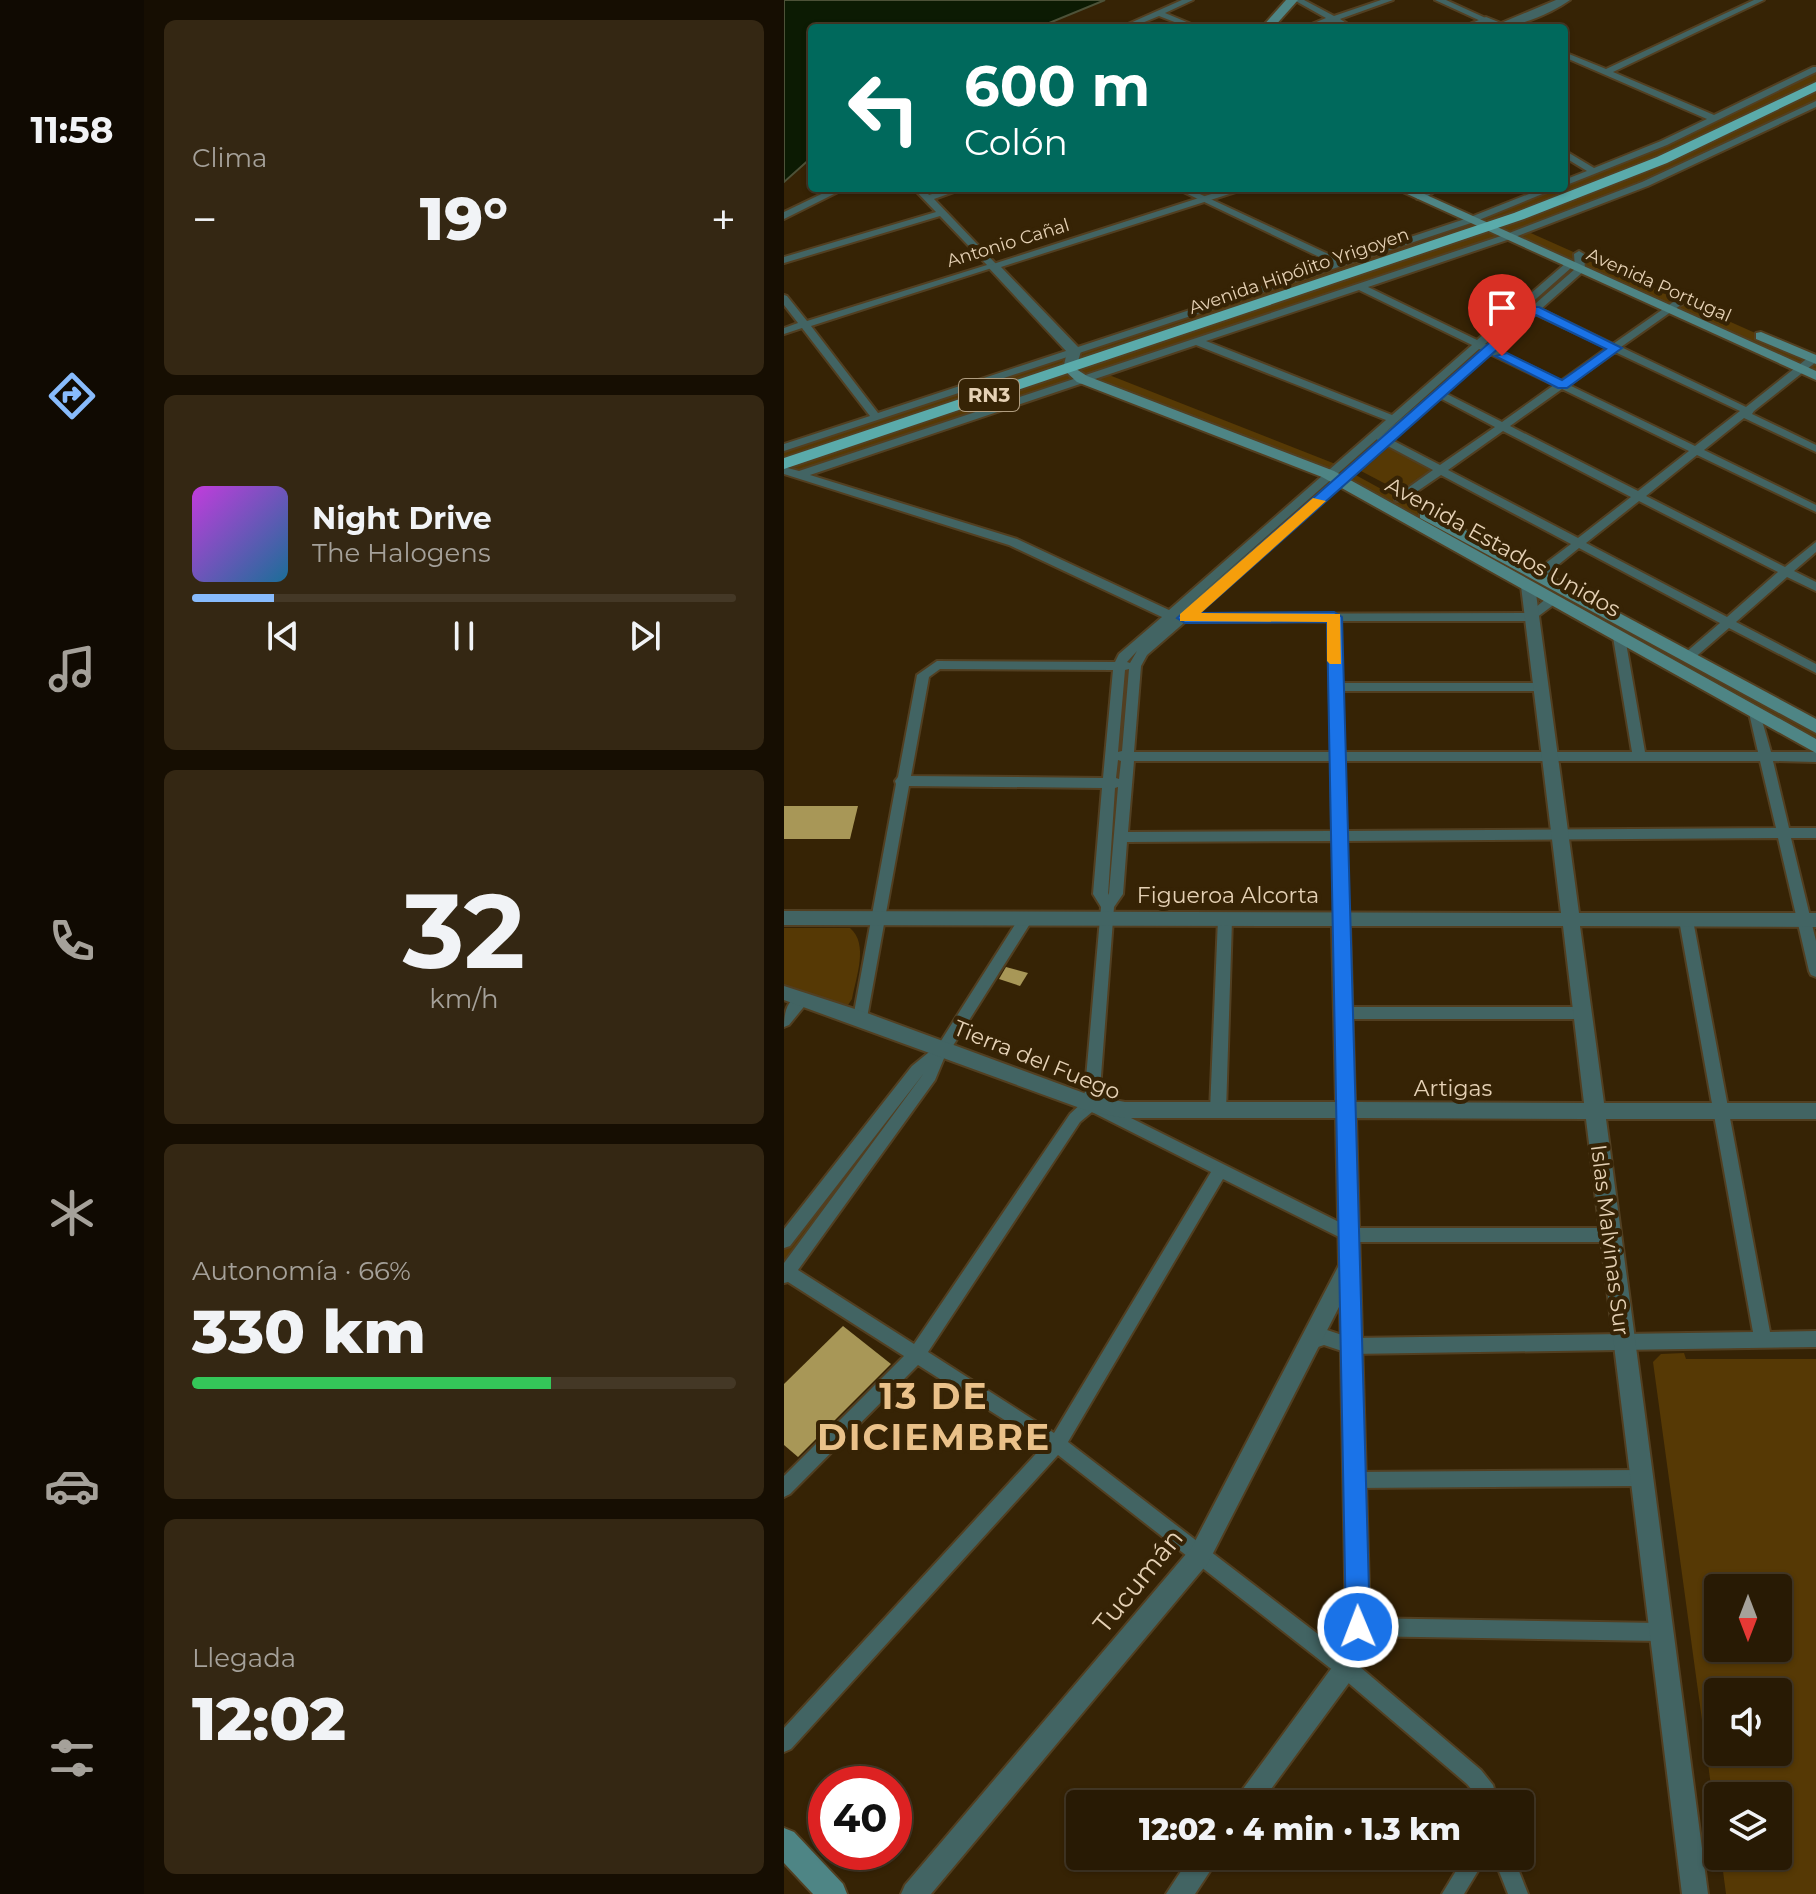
<!DOCTYPE html>
<html lang="es">
<meta charset="utf-8">
<style>
body{margin:0;font-family:Montserrat,sans-serif;background:#342713;color:#f1f3f6;height:100vh;display:flex;flex-direction:column;font-size:30px;white-space:nowrap}
*{box-sizing:border-box;margin:0}
p{font-size:26px;color:#a5a19a}
.icon{flex:none;width:44px;height:44px;fill:none;stroke:currentColor;stroke-width:2;stroke-linecap:round;stroke-linejoin:round}
.map{position:relative;flex:1;overflow:hidden}
.details{display:flex;flex-direction:column;gap:20px;padding:20px;background:#160e02;width:640px}
.details>*{flex:none}
.hud{position:absolute;left:24px;top:24px;width:760px;height:168px;border-radius:8px;box-shadow:0 2px 6px #0004,0 0 0 2px #443826;background:#00695c;color:#fff;overflow:hidden}
.needle{width:52px;rotate:180deg}
.fabs{position:absolute;left:920px;top:1574px;display:grid;gap:16px}
.fabs a{display:grid;place-items:center;width:88px;height:88px;border-radius:8px;background:#281a04;box-shadow:0 2px 6px #0004,0 0 0 2px #443826;font-size:40px}
.speed{position:absolute;left:24px;top:1766px;display:flex;gap:16px;font-size:40px;font-weight:700;text-align:center}
.speed>*{display:grid;place-content:center;width:104px;height:104px;border-radius:50%;background:#281a04;box-shadow:0 2px 6px #0004,0 0 0 2px #443826;line-height:1}
.speed .limit{border:12px solid #d22;background:#fff;color:#111}
.pin{position:absolute;display:grid;place-items:center;width:68px;height:68px;color:#fff;margin:-82px -34px;border-radius:50% 50% 50% 0;rotate:-45deg;box-shadow:0 0 8px #0007}
.pin .icon{rotate:45deg}
.me{position:absolute;width:88px;margin:-44px;rotate:359deg;stroke-linejoin:round;filter:drop-shadow(0 0 6px #0008)}
.turn{display:flex;align-items:center;gap:28px;height:168px;padding:0 24px;font-size:36px}
.turn .icon{width:104px;height:104px;stroke-width:2.5}
.turn b{display:block;font-size:56px;line-height:68px}
.big{font-size:60px;font-weight:800;line-height:1.1}
.details .widget{flex:1;display:flex;flex-direction:column;justify-content:center;gap:12px;min-width:0;padding:0 28px;border-radius:12px;background:#342713}
.details .dial{align-items:center;gap:0}
.dial b{font-size:104px;line-height:1}
.song{display:flex;align-items:center;gap:24px}
.cover{width:96px;height:96px;border-radius:12px;background:linear-gradient(135deg,hsl(290 70% 55%),hsl(200 70% 35%))}
.played{height:8px;border-radius:4px;background:linear-gradient(90deg,#88bbfc 15%,#443826 15%)}
.keys{display:flex;justify-content:space-around;direction:ltr}
.heat{display:flex;justify-content:space-between;align-items:center;font-size:44px;direction:ltr}
.charge{height:12px;border-radius:6px;background:linear-gradient(90deg,#34c759 66%,#443826 0)}
.trip{position:absolute;left:282px;top:1790px;width:468px;height:80px;border-radius:8px;background:#281a04;box-shadow:0 2px 6px #0004,0 0 0 2px #443826;font-weight:800;line-height:80px;text-align:center}
main{display:flex;flex:1;min-height:0}
.menu{display:flex;flex-direction:column;width:144px;justify-content:space-around;align-items:center;background:#100a02;color:#a5a19a}
.menu .icon{width:56px;height:56px}
.menu .current{color:#88bbfc}
.menu b{font-size:36px;color:#f1f3f6}
.map>svg:first-child{display:block}
.green{fill:#563905;fill-rule:evenodd}
.water{fill:#0c1b03;stroke:#4d5238;stroke-width:2}
.building{fill:#a89757}
.lines{fill:none;stroke-linecap:round;stroke-linejoin:round}
.minor-casing{stroke:#523f21;stroke-width:4}
.tertiary-casing{stroke:#523f21;stroke-width:4}
.secondary-casing{stroke:#523f21;stroke-width:4}
.trunk-casing{stroke:#523f21;stroke-width:4}
.minor{fill:#426463;fill-rule:evenodd}
.tertiary{fill:#426463;fill-rule:evenodd}
.secondary{fill:#4e8585;fill-rule:evenodd}
.trunk{fill:#5aabab;fill-rule:evenodd}
.route{fill:#1a73e8;stroke:#114b97;stroke-width:2}
.slow{fill:#f59e0b}
.labels{text-anchor:middle;dominant-baseline:central;stroke-width:8;stroke-linejoin:round;paint-order:stroke}
.far-street-label{font-size:18px;fill:#e5d1b5;stroke:#362305}
.shield{fill:#362305;stroke:#b09d80;stroke-width:2}
.shield-label{font-size:20px;font-weight:bold;fill:#e5d1b5}
.street-label{font-size:22px;fill:#e5d1b5;stroke:#362305}
.near-street-label{font-size:26px;fill:#e5d1b5;stroke:#362305}
.near-district-label{font-size:36px;font-weight:bold;letter-spacing:2px;fill:#eac189;stroke:#362305}
</style>
<main>
<nav class="menu">
<b>11:58</b>
<svg class="icon current" aria-label="directions" viewBox="0 0 24 24"><path d="M12 3l9 9-9 9-9-9zM9 14v-3h6M13 9l2 2-2 2"/></svg>
<svg class="icon" aria-label="music" viewBox="0 0 24 24"><path d="M9 18V5l10-2v13"/><circle cx="6" cy="18" r="3"/><circle cx="16" cy="16" r="3"/></svg>
<svg class="icon" aria-label="phone" viewBox="0 0 24 24"><path d="M5 4h4l2 5-3 2q2 4 5 5l2-3 5 2v4C11 20 4 13 5 4z"/></svg>
<svg class="icon" aria-label="climate" viewBox="0 0 24 24"><path d="M12 3v18M4 7l16 10M4 17L20 7"/></svg>
<svg class="icon" aria-label="car" viewBox="0 0 24 24"><path d="M5 17H2v-5l4-1 3-4h7l3 4 3 1v5h-3M9 17h6M6 11h13"/><circle cx="7" cy="17" r="2"/><circle cx="17" cy="17" r="2"/></svg>
<svg class="icon" aria-label="filters" viewBox="0 0 24 24"><path d="M4 7h16M4 17h16"/><circle cx="9" cy="7" r="2"/><circle cx="15" cy="17" r="2"/></svg>
</nav>
<section class="details">
<div class="widget"><p>Clima</p>
<div class="heat"><a>−</a><b class="big">19°</b><a>+</a></div>
</div>
<div class="widget">
<div class="song"><i class="cover"></i><div><b>Night Drive</b><p>The Halogens</p></div></div>
<div class="played"></div>
<div class="keys"><svg class="icon" aria-label="previous" viewBox="0 0 24 24"><path d="M18 5L8 12l10 7zM5 5v14"/></svg><svg class="icon" aria-label="pause" viewBox="0 0 24 24"><path d="M8 5v14M16 5v14"/></svg><svg class="icon" aria-label="next" viewBox="0 0 24 24"><path d="M6 5l10 7-10 7zM19 5v14"/></svg></div>
</div>
<div class="widget dial"><b>32</b><p>km/h</p></div>
<div class="widget"><p>Autonomía · 66%</p><b class="big">330 km</b><div class="charge"></div></div>
<div class="widget"><p>Llegada</p><b class="big">12:02</b></div>
</section>
<div class="map">
<svg width="1032" height="1894" viewBox="0 0 1032 1894">
<rect width="100%" height="100%" fill="#362305"/>
<g class="green">
<path d="M1032,69V104L948,146L740,230L1032,360V376L796,270L568,473L1032,727V747L557,482L358,653L323,906L335,667L543,475L298,379L17,474L0,470V448L687,220L768,188H780V183L880,143ZM723,237L785,265L554,465L320,373Z"/>
<polygon points="604,447 649,470 617,492 577,471"/>
<path d="M0,928H66C85,944 72,977 68,999L64,1005L0,987Z"/>
<polygon points="154,1054 0,1276 0,1241"/>
<path d="M900,1353L902,1359H1032V1894H942L937,1856H994V1796H934V1837L869,1362L877,1354ZM934,1588H994V1648H934ZM934,1692H994V1752H934Z"/>
</g>
<polygon class="water" points="0,0 321,0 253,28 28,28 28,157 0,182"/>
<g class="building">
<polygon points="0,806 74,806 66,839 0,839"/>
<polygon points="222,967 244,973 236,986 215,979"/>
<polygon points="59,1326 107,1364 14,1457 0,1445 0,1384"/>
</g>
<g class="lines">
<g class="minor-casing">
<g id="minor">
<polygon points="398,0 409,0 381,13 417,28 406,28 375,16 346,28 335,28"/>
<polygon points="510,0 520,0 550,16 597,0 609,0 556,19 570,28 560,28 548,22 530,28 518,28 542,18"/>
<polygon points="651,0 662,0 706,20 699,22"/>
<polygon points="970,0 980,0 829,72 930,115 1029,67 1032,67 1032,72 883,145 780,186 780,180 803,171 780,157 780,150 810,168 877,141 923,119 780,57 780,52 822,69"/>
<polygon points="717,25 724,28 714,28"/>
<path d="M1032,101V107L864,186L726,239L584,287L693,340L782,263H788V267L701,344L704,345L791,269L790,254L795,251L800,254L801,270L757,309L829,344L895,298H901V302L837,347L962,407L1025,357H1032V362L970,411L968,414L1032,445V452L960,418L920,450L1032,505V512L913,455L862,496L1001,567L1032,542V552L1010,571L1032,582V591L1003,577L952,622L1032,664V673L945,628L908,660H900L898,657L900,654L936,623L795,548L758,578H750V572L787,544L657,475L619,501H611V497L649,470L602,445L410,614L745,613L764,597H772V603L748,621H556L558,683H757L763,687L757,691H558L559,752H848L829,637L835,633L841,637L861,752H974L965,713L971,709L975,710L987,752H1032V762L989,761L1005,828H1032V838H1007L1032,941V977L1027,975L1025,971L994,838L562,841L564,919L557,924L550,919L549,841L343,842L339,894L330,907L315,1102L567,1228H826L832,1230L834,1235L832,1240L826,1242H565L439,1179L284,1442L569,1661L697,1770L709,1785L714,1804H694L693,1796L683,1784L555,1675L274,1455L7,1749L0,1752V1728L260,1445L134,1365L6,1494L0,1497V1476L120,1356L4,1282L0,1283V1263L140,1073L6,1246L0,1248V1229L128,1066L155,1044L237,915H247L249,919L165,1052L161,1056L151,1080L14,1270L130,1344L286,1114L300,1101L317,907L309,894L318,788L125,786L83,1018L81,1022H71L69,1018L112,784L111,781L114,777L133,675L153,661L331,662L335,654L378,617L225,545L0,474V467L15,471L720,235L858,182ZM575,290L688,345L608,415L422,341ZM751,314L823,348L777,381L712,349ZM412,345L602,420L385,610L233,539L26,475ZM695,349L698,350L597,436ZM831,352L956,411L911,446L785,385ZM706,354L770,385L718,422L661,393ZM778,389L905,451L854,491L726,426ZM656,398L711,427L656,465L608,440ZM719,431L847,497L794,538L664,470ZM593,439L594,441L399,610ZM855,501L994,572L943,617L802,543ZM544,621L547,752H350L357,666L363,655L401,622ZM353,651L346,663L343,662ZM156,669L329,670L319,778L127,776L145,677ZM345,669L338,751L334,752L341,670ZM334,760L337,761L335,779L332,778ZM350,761H547L548,831L344,832ZM560,761H976L992,828L562,831ZM334,787L325,893L324,895L331,788ZM308,1112L427,1172L270,1433L144,1352L296,1122Z"/>
<polygon points="50,188 62,188 0,219 0,212"/>
<polygon points="129,188 139,188 145,195 167,188 181,188 150,199 214,266 27,326 94,413 548,263 391,188 403,188 557,260 684,218 760,188 773,188 690,222 0,451 0,444 86,416 18,328 0,334 0,328 14,323 0,305 0,295 3,296 23,321 203,265 156,216 0,263 0,257 152,212"/>
<polygon points="645,188 653,190 639,199 633,199 633,195"/>
<polygon points="441,914 448,919 442,1111 439,1115 434,1117 429,1115 426,1111 434,919"/>
<polygon points="902,915 909,920 986,1332 1032,1331 1032,1347 567,1354 540,1345 525,1350 519,1347 517,1342 519,1337 540,1329 567,1338 969,1332 895,920"/>
<path d="M18,993L23,995L25,999L23,1003L5,1025L0,1027C0,1012 3,999 18,993Z"/>
<polygon points="559,1007 798,1007 803,1009 805,1013 803,1017 798,1019 559,1019 554,1017 552,1013 554,1009"/>
<polygon points="856,1470 862,1472 865,1478 862,1484 856,1486 570,1488 564,1486 561,1480 564,1474 570,1472"/>
<polygon points="574,1618 876,1623 883,1625 885,1632 883,1639 876,1641 574,1636 567,1634 565,1627 567,1620"/>
<polygon points="681,1856 703,1856 680,1894 658,1894"/>
<polygon points="709,1856 729,1856 744,1894 724,1894"/>
</g>
</g>
<g class="tertiary-casing">
<g id="tertiary">
<path d="M772,0H786C768,13 723,34 702,24L690,28H676L702,17L717,23Z"/>
<polygon points="446,188 464,188 217,267 295,348 297,351 291,372 279,369 283,352 203,266"/>
<path d="M744,581L751,586L795,913H1032V927L796,926L820,1103H1032V1119H822L924,1894H898L802,1119L572,1118L586,1627L570,1676L476,1804H448L552,1662L562,1627L556,1305L424,1563L147,1894H117L121,1885L408,1547L555,1265L552,1118H341L307,1112L0,1000V986L83,1013L308,1096L341,1102H552L548,926L0,925V911L777,913L737,586ZM566,926H779L800,1103L571,1102Z"/>
<polygon points="407,1856 436,1856 411,1894 382,1894"/>
</g>
</g>
<g class="secondary-casing">
<g id="secondary">
<polygon points="502,0 514,0 489,28 477,28"/>
<polygon points="610,188 627,188 1032,371 1032,380"/>
<polygon points="977,332 1032,355 1032,364 972,339 972,333"/>
<polygon points="286,365 303,376 550,471 1032,739 1032,753 538,477 293,382 279,369"/>
<polygon points="642,509 1032,719 1032,733 636,518 636,510"/>
<polygon points="0,1828 10,1832 59,1884 63,1894 29,1894 0,1863"/>
</g>
</g>
<g class="trunk-casing">
<polygon id="trunk" points="1032,82 1032,91 883,163 740,219 0,469 0,458 730,213 873,157"/>
</g>
<use href="#minor" class="minor"/>
<use href="#tertiary" class="tertiary"/>
<use href="#secondary" class="secondary"/>
<use href="#trunk" class="trunk"/>
</g>
<polygon class="route" points="746,307 755,307 838,348 783,388 774,388 711,356 723,353 778,380 822,349 752,315 416,613 550,612 558,617 586,1627 582,1635 574,1639 565,1635 562,1627 543,622 401,623 393,618"/>
<polygon class="slow" points="529,498 542,501 417,613 556,614 557,664 546,664 543,661 543,622 396,621 396,614"/>
<g class="labels">
<g class="far-street-label">
<text transform="translate(224 243) rotate(-17)">Antonio Cañal</text>
<text transform="translate(515 271) rotate(-19)">Avenida Hipólito Yrigoyen</text>
<text transform="translate(875 285) rotate(24)">Avenida Portugal</text>
</g>
<rect class="shield" x="175" y="379" width="60" height="32" rx="6"/>
<g class="shield-label">
<text x="205" y="395">RN3</text>
</g>
<g class="street-label">
<text transform="translate(719 547) rotate(29)">Avenida Estados Unidos</text>
<text x="444" y="895">Figueroa Alcorta</text>
<text transform="translate(253 1060) rotate(22)">Tierra del Fuego</text>
<text x="669" y="1088">Artigas</text>
<text transform="translate(826 1240) rotate(83)">Islas Malvinas Sur</text>
</g>
<g class="near-street-label">
<text transform="translate(354 1581) rotate(-51)">Tucumán</text>
</g>
<g class="near-district-label">
<text x="150" y="1396">13 DE<tspan x="150" dy="41">DICIEMBRE</tspan></text>
</g>
</g>
</svg>
<div class="fabs">
<a><svg class="needle" viewBox="-14 -14 28 28"><path d="M0-13l5 13h-10z" fill="#e53935"/><path d="M0 13l5-13h-10z" fill="#a5a19a"/></svg></a>
<a><svg class="icon" aria-label="sound" viewBox="0 0 24 24"><path d="M4 9h4l5-4v14l-5-4H4zM17 9q2 3 0 6"/></svg></a>
<a><svg class="icon" aria-label="layers" viewBox="0 0 24 24"><path d="M12 4l9 5-9 5-9-5zM3 14l9 5 9-5"/></svg></a>
</div>
<div class="speed"><div class="limit">40</div></div>
<div class="pin" style="left:718px;top:356px;background:#d93025"><svg class="icon" aria-label="arrive" viewBox="0 0 24 24"><path d="M6 21V4h12l-3 4 3 4H6"/></svg></div>
<svg class="me" style="left:574px;top:1627px" viewBox="-20 -20 40 40"><circle r="17" fill="#1a73e8" stroke="#fff" stroke-width="3"/><path d="M0-11L8 9 0 5-8 9z" fill="#fff"/></svg>
<div class="trip">12:02 · 4 min · 1.3 km</div>
<div class="hud">
<div class="turn"><svg class="icon" aria-label="left" viewBox="0 0 24 24"><path d="M17 20v-9H6M10 6l-5 5 5 5"/></svg><div><b>600 m</b>Colón</div></div>
</div>
</div>
</main>
